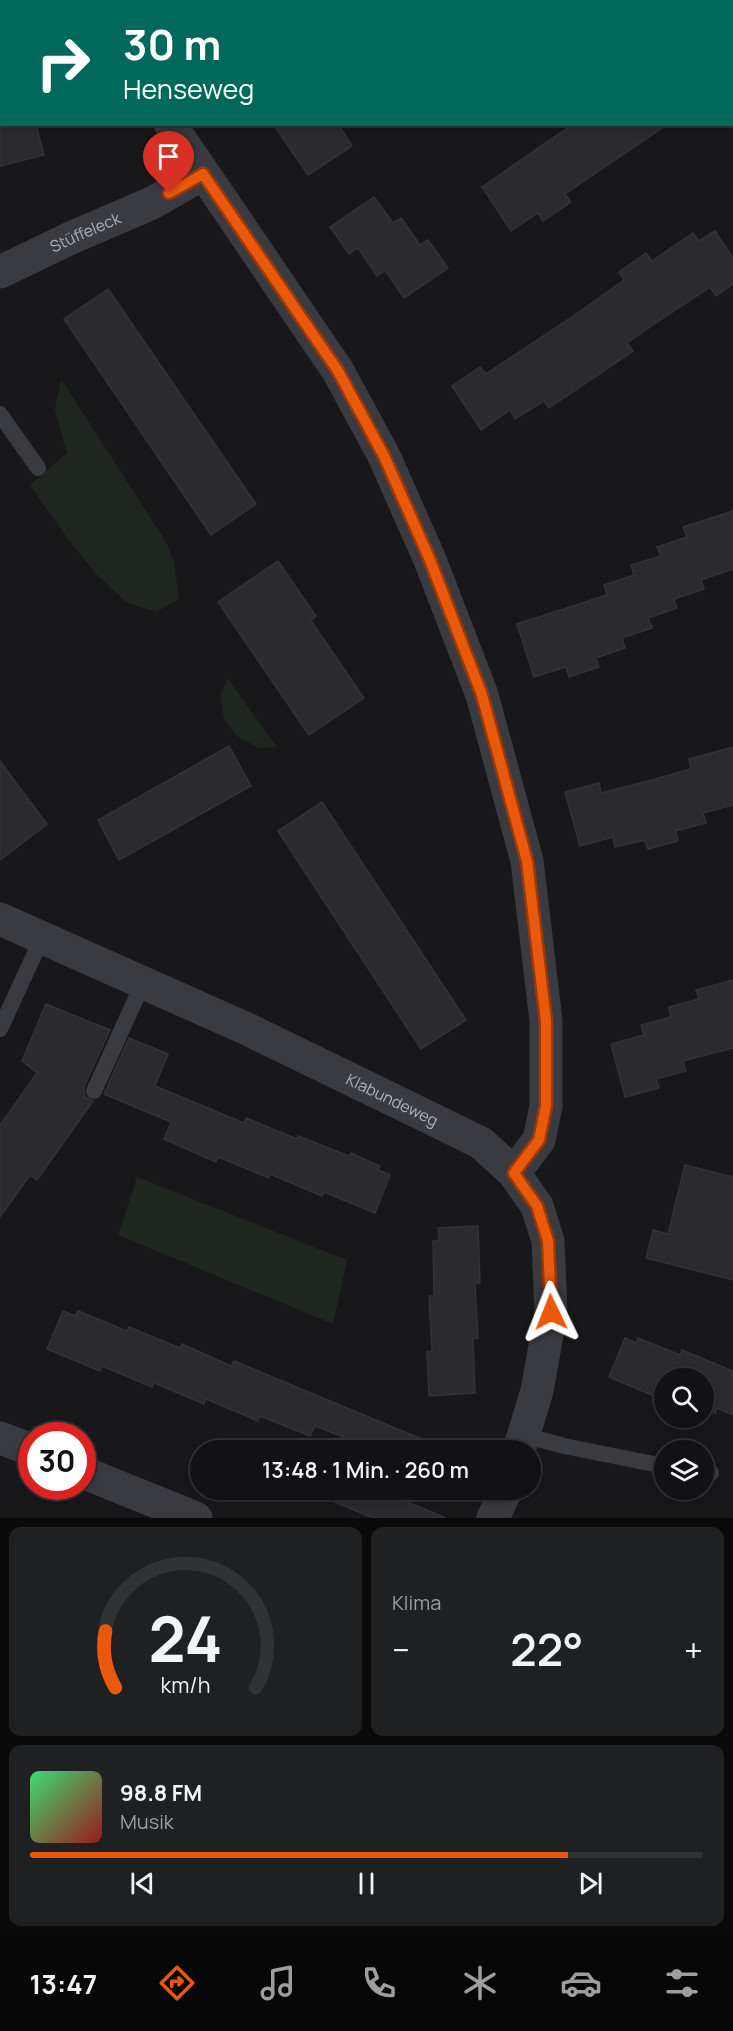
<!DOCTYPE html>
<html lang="de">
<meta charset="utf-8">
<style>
body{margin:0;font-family:Manrope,sans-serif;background:#1f2022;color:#f1f3f6;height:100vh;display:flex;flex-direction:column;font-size:22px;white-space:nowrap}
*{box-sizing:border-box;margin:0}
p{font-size:20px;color:#9c9ea0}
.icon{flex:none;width:33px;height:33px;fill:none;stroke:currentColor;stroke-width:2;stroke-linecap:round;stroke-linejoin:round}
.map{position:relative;height:1518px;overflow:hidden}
.panel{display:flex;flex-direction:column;gap:9px;padding:9px;background:#0a0a0b;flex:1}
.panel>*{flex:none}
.top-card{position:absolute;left:0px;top:0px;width:734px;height:126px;box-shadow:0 3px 9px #0003,0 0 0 2px #313234;background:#00695c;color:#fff;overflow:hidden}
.controls{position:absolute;left:654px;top:1368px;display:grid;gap:12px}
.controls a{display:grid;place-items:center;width:60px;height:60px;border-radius:50%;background:#121214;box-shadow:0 3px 9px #0003,0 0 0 2px #313234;font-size:30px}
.speed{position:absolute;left:18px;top:1422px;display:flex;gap:12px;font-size:30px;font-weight:700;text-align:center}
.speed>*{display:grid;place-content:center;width:78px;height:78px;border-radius:50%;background:#121214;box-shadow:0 3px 9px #0003,0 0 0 2px #313234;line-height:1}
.speed .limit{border:9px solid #d22;background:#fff;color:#111}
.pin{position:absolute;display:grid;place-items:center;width:51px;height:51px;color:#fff;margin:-62px -26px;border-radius:50% 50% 50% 0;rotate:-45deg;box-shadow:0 0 6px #0007}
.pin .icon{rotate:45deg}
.me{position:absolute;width:66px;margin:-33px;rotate:358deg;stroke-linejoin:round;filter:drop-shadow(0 0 4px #0008)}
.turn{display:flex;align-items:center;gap:21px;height:126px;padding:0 24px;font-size:27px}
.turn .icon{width:78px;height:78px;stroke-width:2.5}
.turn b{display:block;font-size:42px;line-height:51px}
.big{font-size:45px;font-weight:600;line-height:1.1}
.panel .tile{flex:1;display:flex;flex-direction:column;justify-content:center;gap:9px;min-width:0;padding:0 21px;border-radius:12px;background:#1f2022}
.panel .dial{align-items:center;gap:0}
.dial svg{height:156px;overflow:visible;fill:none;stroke:#313234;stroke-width:7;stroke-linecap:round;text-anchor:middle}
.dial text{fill:#f1f3f6;stroke:none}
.song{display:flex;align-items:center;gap:18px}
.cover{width:72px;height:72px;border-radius:9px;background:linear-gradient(135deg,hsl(140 70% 55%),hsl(0 70% 35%))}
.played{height:6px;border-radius:3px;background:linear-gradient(90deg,#ea580c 80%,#313234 80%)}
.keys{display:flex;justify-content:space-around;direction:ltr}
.heat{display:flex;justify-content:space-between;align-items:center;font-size:33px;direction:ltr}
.panel .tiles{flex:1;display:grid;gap:9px;grid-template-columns:1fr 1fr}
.tile:last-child{grid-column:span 2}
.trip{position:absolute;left:190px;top:1440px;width:351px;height:60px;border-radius:30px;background:#121214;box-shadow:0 3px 9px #0003,0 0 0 2px #313234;font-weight:600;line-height:60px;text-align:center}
.tab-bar{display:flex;height:96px;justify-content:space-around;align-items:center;background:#070708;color:#9c9ea0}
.tab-bar .icon{width:42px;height:42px}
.tab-bar .current{color:#ea580c}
.tab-bar b{font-size:27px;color:#f1f3f6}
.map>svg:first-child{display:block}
.green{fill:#1e261f}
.building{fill:#2b2b2f;stroke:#323237;stroke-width:1.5}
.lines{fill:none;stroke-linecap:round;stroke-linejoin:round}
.service{stroke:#393b40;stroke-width:16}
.minor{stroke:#393b40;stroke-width:33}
.tertiary{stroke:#393b40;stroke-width:33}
.route-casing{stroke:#983908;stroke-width:15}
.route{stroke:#ea580c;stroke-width:10}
.labels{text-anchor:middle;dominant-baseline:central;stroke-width:6;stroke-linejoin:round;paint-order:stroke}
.street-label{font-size:16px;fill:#abb0ba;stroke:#131316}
</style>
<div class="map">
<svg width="733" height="1518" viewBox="0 0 733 1518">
<rect width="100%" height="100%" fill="#18181b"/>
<g class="green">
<polygon points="61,379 166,542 174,562 179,599 156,612 126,602 98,576 70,542 30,485 67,453 55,410"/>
<polygon points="228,679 277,747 258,748 237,736 224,719 220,695"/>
<polygon points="137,1177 347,1260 333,1324 118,1235"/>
</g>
<g class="building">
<polygon points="0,124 36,124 44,155 0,166"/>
<polygon points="273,124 338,124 352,146 308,175"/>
<polygon points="573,124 668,124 565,194 571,202 543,221 538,213 511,231 482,187"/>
<polygon points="374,197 393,223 401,218 420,245 428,240 448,268 404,298 385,270 377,276 358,248 349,254 330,227"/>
<polygon points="715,231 733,258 733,284 716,296 710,287 660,320 627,343 633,351 549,408 544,401 515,419 510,410 481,430 452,386 480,367 486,374 569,319 624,280 619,272 646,253 652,261 693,233 699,241"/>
<polygon points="108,289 256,504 211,535 64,319"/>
<polygon points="733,511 733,569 701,580 704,589 674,599 677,608 648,618 652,628 622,638 625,648 596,658 599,667 569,677 566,667 534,677 517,624 607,595 604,585 634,575 631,565 661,556 657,547 687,537 683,527"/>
<polygon points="278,561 316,616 311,621 364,698 309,735 218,602"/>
<polygon points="229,746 251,786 119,860 98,820"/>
<polygon points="733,747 733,805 703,813 706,823 676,831 678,841 648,849 645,840 615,847 613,837 580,846 565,792 599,783 601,793 648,781 691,769 689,759"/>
<polygon points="0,761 47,824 0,860"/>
<polygon points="322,802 466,1020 421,1049 278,831"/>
<polygon points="733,980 733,1048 683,1061 686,1071 656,1079 659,1088 625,1097 611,1044 644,1035 641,1025 671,1017 669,1007 699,999 696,990"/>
<polygon points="46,1004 110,1030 84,1087 85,1097 93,1101 37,1180 30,1175 0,1217 0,1125 37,1073 22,1061"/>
<polygon points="129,1038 168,1054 155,1086 244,1123 246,1118 297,1139 298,1136 349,1156 351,1153 380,1166 378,1170 390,1175 375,1213 324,1192 322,1196 270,1174 269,1178 218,1157 216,1162 164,1139 171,1122 104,1094"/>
<polygon points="685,1165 733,1177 733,1280 646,1258 653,1230 668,1234"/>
<polygon points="478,1226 480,1283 475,1284 478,1338 473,1339 475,1393 429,1396 427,1352 432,1351 429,1296 434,1296 433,1241 439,1241 438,1228"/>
<polygon points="63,1311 75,1316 78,1311 127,1331 129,1327 180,1348 182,1344 231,1366 234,1361 448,1450 377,1450 315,1426 310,1436 260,1416 258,1421 206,1399 204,1404 154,1383 152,1387 102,1366 100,1371 47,1349"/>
<polygon points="625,1338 636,1343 638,1338 680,1355 682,1350 733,1371 733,1415 717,1408 715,1413 704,1409 704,1378 664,1378 664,1400 609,1377"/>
<polygon points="306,1490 378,1490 446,1518 373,1518"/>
</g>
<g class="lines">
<g class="service">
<polyline points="0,414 38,468"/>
<polyline points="0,1029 42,938"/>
<polyline points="94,1091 143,983"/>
<polyline points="524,1435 564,1446 664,1466"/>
<polyline points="704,1472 711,1473"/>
</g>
<g class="minor">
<polyline points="85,0 86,2"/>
<polyline points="170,124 338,371 384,456 430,560 482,695 527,861 546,1021 546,1106 539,1140 514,1173"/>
<path id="s1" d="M0,272L73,237L152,203L203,174"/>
<path id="s2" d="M0,919L245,1028L422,1114L481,1143L514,1173L537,1206L548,1241L551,1312L537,1391L519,1450"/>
<polyline points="493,1518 506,1490"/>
</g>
<g class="tertiary">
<polyline points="0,1438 32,1450"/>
<polyline points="82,1472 196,1518"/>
</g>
</g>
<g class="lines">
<g class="route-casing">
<polyline id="route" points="169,193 203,174 338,371 384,456 430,560 482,695 527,861 546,1021 546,1106 539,1140 514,1173 537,1206 548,1241 551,1312"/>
</g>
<use href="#route" class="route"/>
</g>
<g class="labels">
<g class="street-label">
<text stroke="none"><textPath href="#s1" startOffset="94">Stüffeleck</textPath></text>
<text stroke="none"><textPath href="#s2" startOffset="432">Klabundeweg</textPath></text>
</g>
</g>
</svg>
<div class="controls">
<a><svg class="icon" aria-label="search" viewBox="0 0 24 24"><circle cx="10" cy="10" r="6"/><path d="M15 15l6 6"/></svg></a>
<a><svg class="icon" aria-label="layers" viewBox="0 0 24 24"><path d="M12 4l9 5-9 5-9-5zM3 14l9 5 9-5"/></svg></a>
</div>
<div class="speed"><div class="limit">30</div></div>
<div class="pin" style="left:169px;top:193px;background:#d93025"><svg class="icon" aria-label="arrive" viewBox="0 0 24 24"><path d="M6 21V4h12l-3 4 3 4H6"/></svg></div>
<svg class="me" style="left:551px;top:1312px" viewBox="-20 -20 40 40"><path d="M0-17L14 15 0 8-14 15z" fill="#ea580c" stroke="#fff" stroke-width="4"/></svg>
<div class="trip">13:48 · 1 Min. · 260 m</div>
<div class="top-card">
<div class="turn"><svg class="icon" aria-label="right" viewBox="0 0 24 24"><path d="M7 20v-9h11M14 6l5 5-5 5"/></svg><div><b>30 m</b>Henseweg</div></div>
</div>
</div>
<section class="panel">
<div class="tiles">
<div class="tile dial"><svg viewBox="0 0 100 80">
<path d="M14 69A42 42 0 1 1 86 69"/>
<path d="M14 69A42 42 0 0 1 9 40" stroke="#ea580c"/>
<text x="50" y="56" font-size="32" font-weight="700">24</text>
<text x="50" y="72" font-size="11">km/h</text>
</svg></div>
<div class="tile"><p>Klima</p>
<div class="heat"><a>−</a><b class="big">22°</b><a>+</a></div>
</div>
<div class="tile">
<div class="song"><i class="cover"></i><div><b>98.8 FM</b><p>Musik</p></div></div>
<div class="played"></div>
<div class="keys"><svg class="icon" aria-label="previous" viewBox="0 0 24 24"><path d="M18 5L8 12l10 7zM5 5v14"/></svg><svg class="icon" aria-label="pause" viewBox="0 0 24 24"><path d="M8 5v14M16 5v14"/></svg><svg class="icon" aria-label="next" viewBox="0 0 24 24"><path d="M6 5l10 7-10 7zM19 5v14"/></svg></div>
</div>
</div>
</section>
<nav class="tab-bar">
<b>13:47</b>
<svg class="icon current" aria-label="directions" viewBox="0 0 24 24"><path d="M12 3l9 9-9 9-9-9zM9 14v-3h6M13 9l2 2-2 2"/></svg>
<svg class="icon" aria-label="music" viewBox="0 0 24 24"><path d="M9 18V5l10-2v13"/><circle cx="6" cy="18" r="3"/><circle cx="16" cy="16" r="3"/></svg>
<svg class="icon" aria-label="phone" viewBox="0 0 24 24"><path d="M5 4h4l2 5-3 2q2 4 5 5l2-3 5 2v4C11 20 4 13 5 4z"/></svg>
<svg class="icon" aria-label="climate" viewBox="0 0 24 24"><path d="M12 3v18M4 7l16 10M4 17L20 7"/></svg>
<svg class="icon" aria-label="car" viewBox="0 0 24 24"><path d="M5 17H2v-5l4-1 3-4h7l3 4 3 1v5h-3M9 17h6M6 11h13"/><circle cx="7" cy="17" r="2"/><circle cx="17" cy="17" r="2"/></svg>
<svg class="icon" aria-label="filters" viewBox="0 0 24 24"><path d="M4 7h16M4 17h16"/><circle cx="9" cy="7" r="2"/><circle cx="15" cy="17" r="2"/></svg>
</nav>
